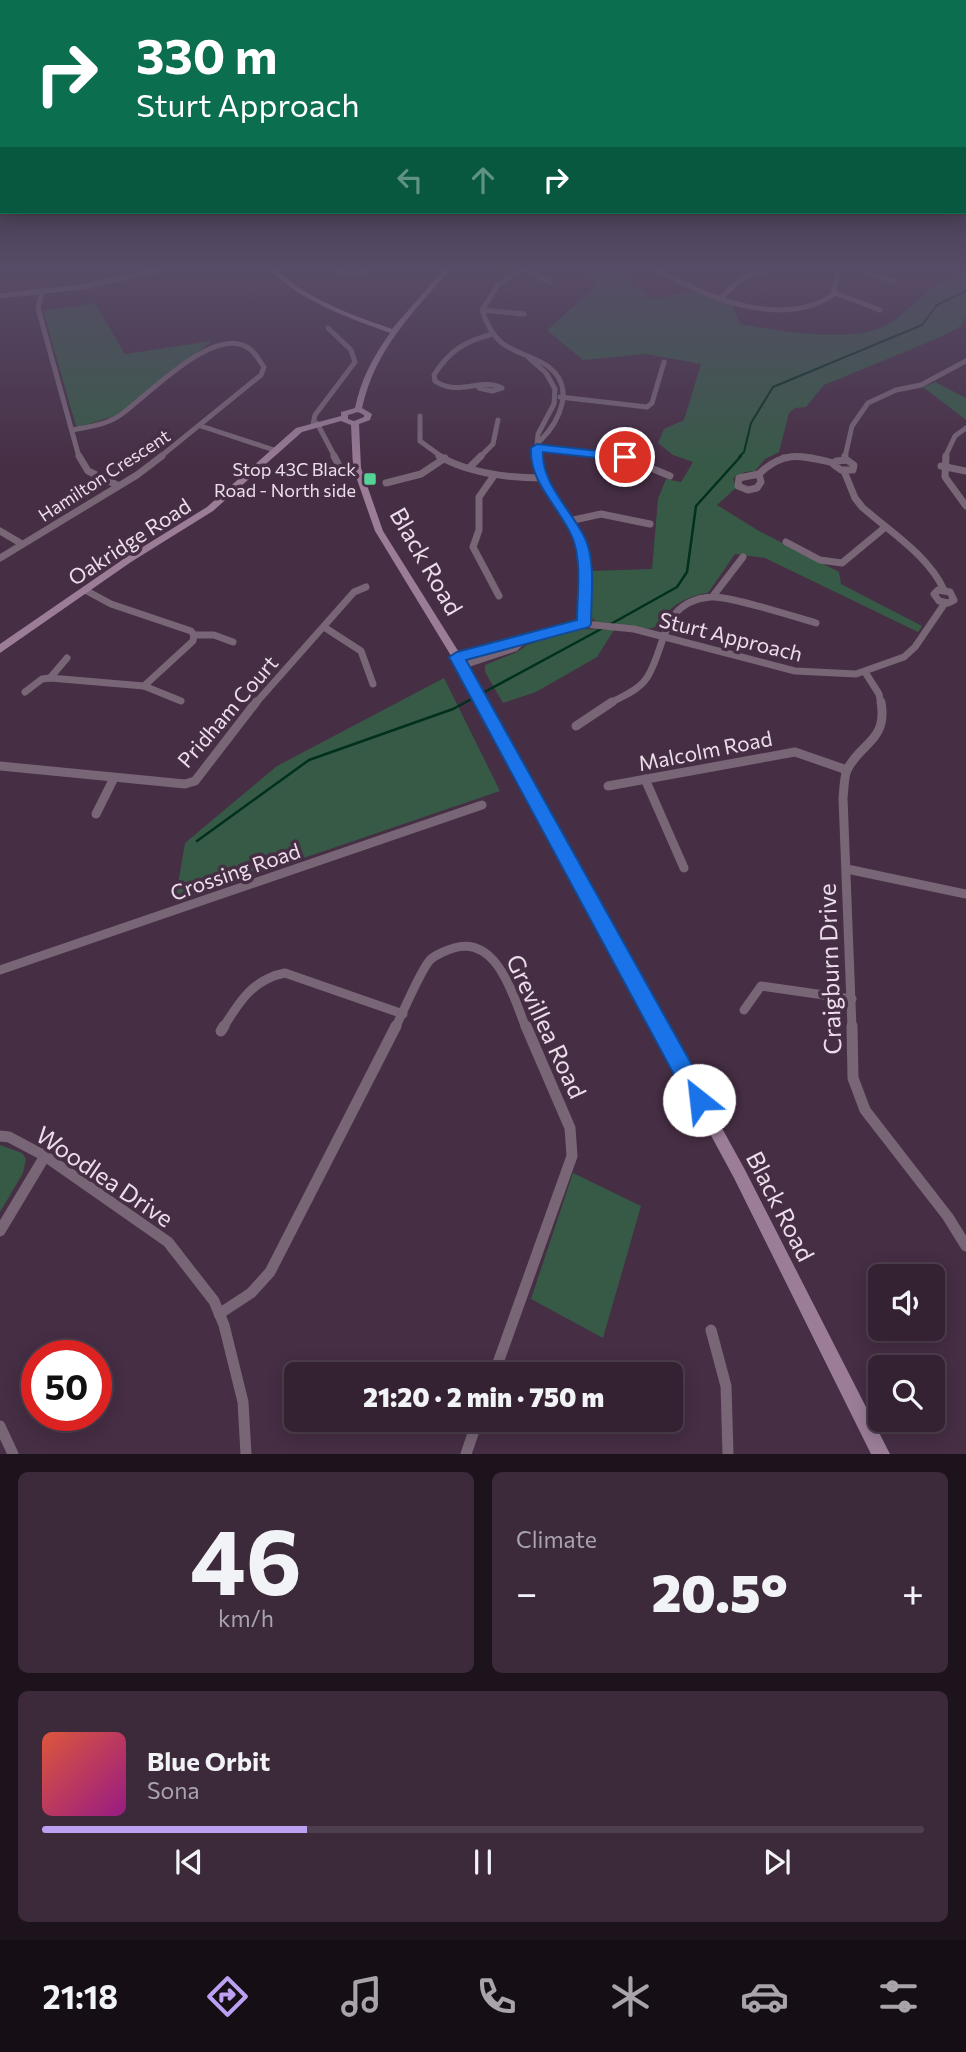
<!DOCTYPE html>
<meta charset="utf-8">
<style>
body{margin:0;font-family:Commissioner,sans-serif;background:#3c2a3b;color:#f1f3f6;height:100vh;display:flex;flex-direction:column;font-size:26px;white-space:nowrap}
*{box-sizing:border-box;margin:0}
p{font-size:23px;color:#a9a4ac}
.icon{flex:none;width:38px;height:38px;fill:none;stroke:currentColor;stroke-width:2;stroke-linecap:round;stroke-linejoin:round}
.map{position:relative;height:1454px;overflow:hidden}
.details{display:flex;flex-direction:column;gap:18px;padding:18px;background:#1d131c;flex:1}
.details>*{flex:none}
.banner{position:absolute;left:0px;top:0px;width:966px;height:214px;box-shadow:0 4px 18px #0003,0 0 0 2px #4e3f4e;background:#0b6e4f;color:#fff;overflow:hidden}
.tools{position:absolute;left:868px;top:1264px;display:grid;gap:14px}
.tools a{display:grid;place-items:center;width:77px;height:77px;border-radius:10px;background:#342233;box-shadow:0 4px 18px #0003,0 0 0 2px #4e3f4e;font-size:35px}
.speed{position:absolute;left:21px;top:1340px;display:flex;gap:14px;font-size:35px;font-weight:700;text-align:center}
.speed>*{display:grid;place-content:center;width:91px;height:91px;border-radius:50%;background:#342233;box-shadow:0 4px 18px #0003,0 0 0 2px #4e3f4e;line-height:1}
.speed .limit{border:10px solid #d22;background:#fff;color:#111}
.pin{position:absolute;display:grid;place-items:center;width:60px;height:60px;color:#fff;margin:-30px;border:4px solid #fff;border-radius:50%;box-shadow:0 2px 7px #0007}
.me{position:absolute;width:77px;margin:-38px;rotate:331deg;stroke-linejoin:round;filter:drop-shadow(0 0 5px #0008)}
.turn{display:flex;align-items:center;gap:24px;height:147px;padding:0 21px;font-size:32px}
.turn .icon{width:91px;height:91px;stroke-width:2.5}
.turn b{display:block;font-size:49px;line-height:60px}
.lanes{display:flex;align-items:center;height:66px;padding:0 21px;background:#0003;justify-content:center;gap:35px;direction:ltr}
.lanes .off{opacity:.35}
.big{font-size:52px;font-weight:800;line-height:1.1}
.details .widget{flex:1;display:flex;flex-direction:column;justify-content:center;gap:10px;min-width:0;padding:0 24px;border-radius:10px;background:#3c2a3b}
.details .dial{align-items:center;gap:0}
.dial b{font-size:91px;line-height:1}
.song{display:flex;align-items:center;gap:21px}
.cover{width:84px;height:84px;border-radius:10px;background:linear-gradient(135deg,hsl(10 70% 55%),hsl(310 70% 35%))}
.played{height:7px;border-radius:4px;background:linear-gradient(90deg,#bca0f2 30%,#4e3f4e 30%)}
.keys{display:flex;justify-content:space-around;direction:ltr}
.heat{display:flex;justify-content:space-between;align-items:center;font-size:38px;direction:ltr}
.details .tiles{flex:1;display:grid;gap:18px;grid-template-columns:1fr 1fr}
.widget:last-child{grid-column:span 2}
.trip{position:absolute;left:284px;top:1362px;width:399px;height:70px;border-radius:10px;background:#342233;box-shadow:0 4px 18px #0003,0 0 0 2px #4e3f4e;font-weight:800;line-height:70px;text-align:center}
.menu{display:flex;height:112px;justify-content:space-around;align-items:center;background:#150e14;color:#a9a4ac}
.menu .icon{width:49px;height:49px}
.menu .active{color:#bca0f2}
.menu b{font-size:32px;color:#f1f3f6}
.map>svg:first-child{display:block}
.green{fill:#365a46}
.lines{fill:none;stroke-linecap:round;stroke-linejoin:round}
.stream-far1{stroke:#01311c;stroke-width:2}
.stream{stroke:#01311c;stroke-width:2.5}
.street-far3{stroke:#786576;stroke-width:5}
.street-far2{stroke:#786576;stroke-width:7}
.street-far1{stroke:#786576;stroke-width:9}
.street{stroke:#786576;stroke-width:11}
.secondary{fill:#9b7d98;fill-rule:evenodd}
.route{fill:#1a73e8;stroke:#114b97;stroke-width:2}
.poi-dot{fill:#54d396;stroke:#462e44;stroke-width:2.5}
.labels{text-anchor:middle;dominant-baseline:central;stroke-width:7;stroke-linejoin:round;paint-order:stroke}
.far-poi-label{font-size:18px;fill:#ecddea;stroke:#462e44;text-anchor:end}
.far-street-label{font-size:18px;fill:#ecddea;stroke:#462e44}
.street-label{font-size:21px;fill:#ecddea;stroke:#462e44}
.near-street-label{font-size:24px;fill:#ecddea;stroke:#462e44}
</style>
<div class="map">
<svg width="966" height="1454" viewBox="0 0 966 1454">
<rect width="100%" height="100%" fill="#462e44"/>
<g class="green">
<path d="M586,269H623L629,281L652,299L692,291L733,306L740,324C779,331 856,345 890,323C922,302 923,284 966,274V316L961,326L941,337L824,385L806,407L795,408L789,413L779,452L765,459L755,471L745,472L733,478L736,488L717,505L759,531L839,572L841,584L922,626L918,632L765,558L735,554L708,593C696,594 681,600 672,608C664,615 663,625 652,628C643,630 610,622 596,622L589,615L590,571L652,569L658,499L666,479L681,482L693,462L673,455L658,443L664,429L684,420L701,364L646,354L583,360L547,330L595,287Z"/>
<polygon points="95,303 125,354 212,341 118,415 79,427 76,426 43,311"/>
<polygon points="935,382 966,398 966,420 923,387"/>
<polygon points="579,629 614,630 597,657 536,692 503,703 485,672 485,665 517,652 527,645"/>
<polygon points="444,678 500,791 175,902 185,843 277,766"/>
<polygon points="0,1145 22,1153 26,1159 23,1173 0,1212"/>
<polygon points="573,1173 641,1206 603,1338 531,1299"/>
</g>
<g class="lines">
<polyline class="stream-far1" points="739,457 744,452 751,423 773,387 922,325 937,305 966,291"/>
<g class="stream">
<polyline points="609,625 677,587 687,572 696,506 741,456"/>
<polyline points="197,841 309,760 453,709 603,628"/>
</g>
<g class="street-far3">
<polyline points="335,269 352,276 368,269"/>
<path d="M658,269C705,298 782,329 833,295L839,269"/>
<polyline points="858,269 893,281"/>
<polyline points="42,291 38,308 79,457"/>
<polyline points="835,293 880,310"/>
<polyline points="0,296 82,287 162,269"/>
<polyline points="719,299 743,278 763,271"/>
<polyline points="482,310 524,314"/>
<polyline points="529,358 546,373 555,389 554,404 538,434 536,457"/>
<path d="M479,388L492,391L502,388C481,377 458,397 435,381L434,375C449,351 465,341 493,334"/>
<polyline points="560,397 647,407 652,403 664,362"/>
<polyline points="420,416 420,441 442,457"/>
<polyline points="317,423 335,457"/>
<polyline points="313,424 315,415 355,362 351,350 328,328"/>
<polyline points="201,426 277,451"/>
<path d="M72,430C88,427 105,425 119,416C146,398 217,320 251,350C256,354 260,362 264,367L261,375L160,457"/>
<path d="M540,441C560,421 577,386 546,365C532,356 515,353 502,343C491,334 486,323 482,310L498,285L523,269L550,282"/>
<polyline points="537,448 626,457"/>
<polyline points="480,457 493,444 498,420"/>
<polyline points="783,457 807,457"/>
<polyline points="845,457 852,426 868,403 896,390 921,385 966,361"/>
<polyline points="945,457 955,436 966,428"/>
</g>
<g class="street-far2">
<polyline points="79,456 88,471 117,485"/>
<polyline points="334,456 344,475"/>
<path d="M439,456C470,474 508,478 544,478"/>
<path d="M536,456C537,488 566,509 578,537C590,564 585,596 584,624"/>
<polyline points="611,456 625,457 670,476"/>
<polyline points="946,456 945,477 966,506"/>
<polyline points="844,460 845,456"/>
<polygon points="847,460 854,465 853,470 841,470 834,465 836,461"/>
<polyline points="941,466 966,471"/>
<polyline points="470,467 481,456"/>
<path d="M844,471L855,498L862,507C890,532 928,555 944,590"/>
<polygon points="759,474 761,482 757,488 748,490 738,486 739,478"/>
<path d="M759,474C784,449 803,456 834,463"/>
<polyline points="493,477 479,497 479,530 473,547 499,596"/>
<polyline points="386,483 421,474 445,458"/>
<polyline points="569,521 601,514 650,524"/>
<polyline points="0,531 22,544"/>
<polyline points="786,542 820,560 842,563 883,529"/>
<polyline points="0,558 137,475 162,456"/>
<polygon points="938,590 950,592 954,600 948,603 939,601 934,594"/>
<polyline points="713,596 743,557"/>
<polyline points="324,627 361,651 373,684"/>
<polyline points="194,635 214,635 233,642"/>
<polyline points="457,657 584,624 634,629 795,671 856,674 904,657 915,647 945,603"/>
<polyline points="461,666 515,648 523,640"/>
<polyline points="865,672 879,694 881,704"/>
<polyline points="50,678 67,658"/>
<polyline points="144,686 181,701"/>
<polyline points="25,692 42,679 50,678 144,686 193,641 194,635 191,631 111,604 85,590"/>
<polyline points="255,704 354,592 366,587"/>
<path d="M609,704C622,696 640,690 648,676C667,644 661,601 711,597C728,595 795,617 816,623"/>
</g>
<g class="street-far1">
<polyline points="576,726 612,702"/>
<polyline points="0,766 185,784 195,781 256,702"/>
<polyline points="645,779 684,868"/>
<polyline points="608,786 795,752 847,770"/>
<polyline points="96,814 114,778"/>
<polyline points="847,869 966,894"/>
<polyline points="0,970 482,805"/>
<polyline points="744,1010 761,986 852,999"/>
<path d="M223,1028C239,1002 253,979 285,973L403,1014"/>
<path d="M395,1028C403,1013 420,971 430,960C435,955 447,950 454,948C498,935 514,999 526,1028"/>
<path d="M852,1028L843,798C844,790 844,777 847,770C860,743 888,741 881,702"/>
</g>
<g class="street">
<polyline points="852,1026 853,1078 865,1110 948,1217 966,1246"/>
<polyline points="221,1031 224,1026"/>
<polyline points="0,1136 9,1137 45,1156 168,1242 214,1301 224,1325 243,1402 246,1454"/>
<polyline points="0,1231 45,1156"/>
<polyline points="219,1314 251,1293 270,1272 396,1026"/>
<polyline points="711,1330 726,1386 728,1454"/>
<polyline points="494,1374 572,1156 570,1128 526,1026"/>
<polyline points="0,1426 13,1454"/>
<polyline points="466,1454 478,1419"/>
</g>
<path class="secondary" d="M269,269C280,269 291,283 301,289C329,307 361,318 392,329L444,269H450C412,315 376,347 362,408L372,414L370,420L359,424L361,468L383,531L460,654L744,1168L890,1454H871L734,1178L453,659L375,531L353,468L351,425L341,421L302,432L213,511L131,562L0,653V644L125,558L207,507L296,428L341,416V412L355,408C361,379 373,357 390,333C347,317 302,302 269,269ZM358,412L364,415V417L354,421L348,419V415Z"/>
</g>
<linearGradient id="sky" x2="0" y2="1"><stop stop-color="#261925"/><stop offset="0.57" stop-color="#574c67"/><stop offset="1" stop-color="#574c67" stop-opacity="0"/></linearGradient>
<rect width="966" height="472" fill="url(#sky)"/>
<path class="route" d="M537,444L625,454L631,457L625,461L543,452C541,483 572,511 585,538C596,562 591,597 591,624L589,627L466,660L707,1092L710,1100L707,1108L699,1111L692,1108L449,657L457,652L577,620C577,595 582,564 573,539C561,508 529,484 531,448Z"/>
<rect class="poi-dot" x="363" y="472" width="14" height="14" rx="3.5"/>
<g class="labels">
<g class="far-poi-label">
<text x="356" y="469">Stop 43C Black<tspan x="356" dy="21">Road - North side</tspan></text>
</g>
<g class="far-street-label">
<text transform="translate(104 475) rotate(-33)">Hamilton Crescent</text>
</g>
<g class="street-label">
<text transform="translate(129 541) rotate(-33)">Oakridge Road</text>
<text transform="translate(731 636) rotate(14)">Sturt Approach</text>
<text transform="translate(227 711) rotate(-49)">Pridham Court</text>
<text transform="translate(705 750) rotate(-11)">Malcolm Road</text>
<text transform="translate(235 871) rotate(-19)">Crossing Road</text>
</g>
<g class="near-street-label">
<text transform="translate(427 561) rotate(60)">Black Road</text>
<text transform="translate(829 969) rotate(-92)">Craigburn Drive</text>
<text transform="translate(547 1026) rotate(65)">Grevillea Road</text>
<text transform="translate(105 1176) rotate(34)">Woodlea Drive</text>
<text transform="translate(781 1206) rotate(63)">Black Road</text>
</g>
</g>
</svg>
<div class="tools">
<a><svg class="icon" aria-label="sound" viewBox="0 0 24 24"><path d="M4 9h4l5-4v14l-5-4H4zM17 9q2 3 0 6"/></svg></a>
<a><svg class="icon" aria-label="search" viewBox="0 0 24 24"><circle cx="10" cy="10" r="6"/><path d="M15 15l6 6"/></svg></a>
</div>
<div class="speed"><div class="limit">50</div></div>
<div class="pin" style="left:625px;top:457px;background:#d93025"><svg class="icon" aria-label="arrive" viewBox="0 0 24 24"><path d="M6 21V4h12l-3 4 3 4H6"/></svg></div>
<svg class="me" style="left:699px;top:1100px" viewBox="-20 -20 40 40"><circle r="19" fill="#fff"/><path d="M0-13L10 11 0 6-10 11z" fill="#1a73e8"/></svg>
<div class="trip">21:20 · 2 min · 750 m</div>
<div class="banner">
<div class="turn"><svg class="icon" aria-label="right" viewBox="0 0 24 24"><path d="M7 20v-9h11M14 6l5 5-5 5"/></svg><div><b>330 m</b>Sturt Approach</div></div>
<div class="lanes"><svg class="icon off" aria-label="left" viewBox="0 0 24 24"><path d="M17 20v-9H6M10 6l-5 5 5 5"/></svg><svg class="icon off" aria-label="ahead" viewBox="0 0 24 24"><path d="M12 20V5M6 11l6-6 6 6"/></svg><svg class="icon" aria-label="right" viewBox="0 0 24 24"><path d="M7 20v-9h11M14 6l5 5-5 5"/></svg></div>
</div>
</div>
<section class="details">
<div class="tiles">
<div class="widget dial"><b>46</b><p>km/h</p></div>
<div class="widget"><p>Climate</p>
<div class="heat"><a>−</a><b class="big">20.5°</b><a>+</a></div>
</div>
<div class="widget">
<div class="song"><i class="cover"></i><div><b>Blue Orbit</b><p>Sona</p></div></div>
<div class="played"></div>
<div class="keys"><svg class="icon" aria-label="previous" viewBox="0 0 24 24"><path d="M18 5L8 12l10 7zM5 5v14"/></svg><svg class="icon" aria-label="pause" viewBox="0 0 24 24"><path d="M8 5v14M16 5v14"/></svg><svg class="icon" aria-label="next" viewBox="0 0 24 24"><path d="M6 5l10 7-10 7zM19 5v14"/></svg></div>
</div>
</div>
</section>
<nav class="menu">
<b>21:18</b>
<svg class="icon active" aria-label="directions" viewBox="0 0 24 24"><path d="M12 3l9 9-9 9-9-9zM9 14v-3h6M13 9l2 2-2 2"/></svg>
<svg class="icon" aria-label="music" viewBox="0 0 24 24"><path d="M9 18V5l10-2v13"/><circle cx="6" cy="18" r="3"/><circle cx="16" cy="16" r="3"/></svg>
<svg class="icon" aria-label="phone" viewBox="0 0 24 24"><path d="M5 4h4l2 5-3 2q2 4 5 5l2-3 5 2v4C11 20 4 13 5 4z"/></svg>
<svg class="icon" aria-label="climate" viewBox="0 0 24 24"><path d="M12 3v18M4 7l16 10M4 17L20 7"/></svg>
<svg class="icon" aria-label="car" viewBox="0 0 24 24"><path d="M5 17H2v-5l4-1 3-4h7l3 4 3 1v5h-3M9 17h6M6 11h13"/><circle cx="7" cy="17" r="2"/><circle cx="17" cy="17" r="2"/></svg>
<svg class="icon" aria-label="filters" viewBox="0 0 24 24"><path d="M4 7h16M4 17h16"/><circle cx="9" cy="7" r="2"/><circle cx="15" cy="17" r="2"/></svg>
</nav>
